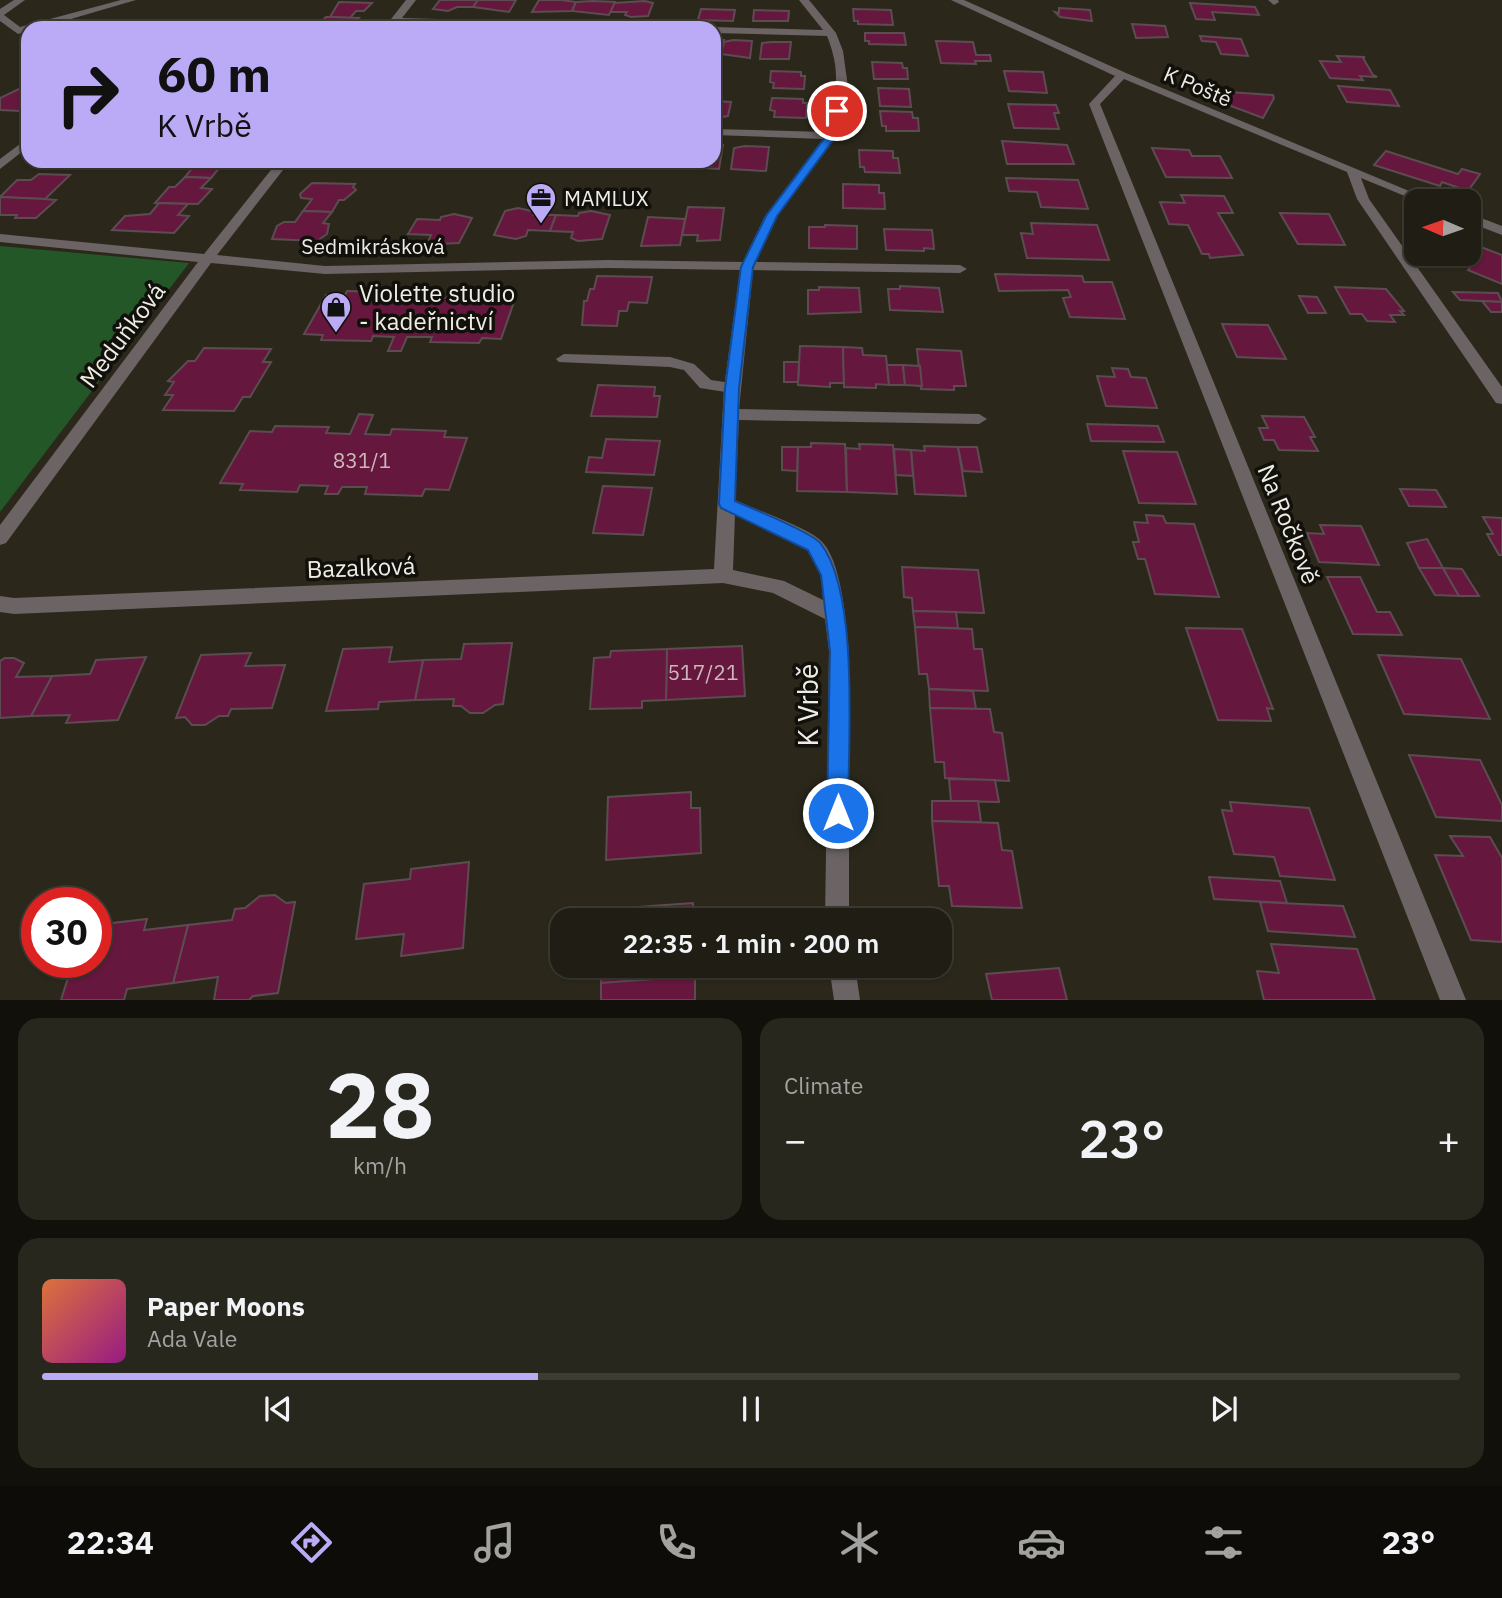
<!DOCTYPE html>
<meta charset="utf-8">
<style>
body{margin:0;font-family:"IBM Plex Sans",sans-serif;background:#28271d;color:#f1f3f6;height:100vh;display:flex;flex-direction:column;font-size:26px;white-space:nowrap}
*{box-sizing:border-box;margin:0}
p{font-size:23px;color:#a2a2a0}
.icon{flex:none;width:38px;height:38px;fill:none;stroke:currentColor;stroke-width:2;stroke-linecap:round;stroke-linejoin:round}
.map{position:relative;height:1000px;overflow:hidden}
.sheet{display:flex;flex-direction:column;gap:18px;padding:18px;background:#12100b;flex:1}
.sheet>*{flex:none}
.banner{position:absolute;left:21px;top:21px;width:700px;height:147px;border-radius:21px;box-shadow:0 2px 5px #0004,0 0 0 2px #3d3c34;background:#bbaaf6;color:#111;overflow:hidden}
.needle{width:46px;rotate:272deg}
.buttons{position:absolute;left:1404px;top:189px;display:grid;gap:14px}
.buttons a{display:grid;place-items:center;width:77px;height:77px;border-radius:14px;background:#201e14;box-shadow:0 2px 5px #0004,0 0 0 2px #3d3c34;font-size:35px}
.speed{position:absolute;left:21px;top:887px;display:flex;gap:14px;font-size:35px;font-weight:700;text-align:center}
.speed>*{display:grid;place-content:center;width:91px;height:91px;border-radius:50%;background:#201e14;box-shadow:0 2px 5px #0004,0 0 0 2px #3d3c34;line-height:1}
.speed .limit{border:10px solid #d22;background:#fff;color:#111}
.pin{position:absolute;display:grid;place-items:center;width:60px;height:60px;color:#fff;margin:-30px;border:4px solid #fff;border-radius:50%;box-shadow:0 2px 7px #0007}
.me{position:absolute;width:77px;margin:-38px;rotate:0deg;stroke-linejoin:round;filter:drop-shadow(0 0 5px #0008)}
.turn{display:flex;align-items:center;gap:24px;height:147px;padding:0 21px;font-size:32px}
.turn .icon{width:91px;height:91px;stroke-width:2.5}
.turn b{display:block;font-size:49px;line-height:60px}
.big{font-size:52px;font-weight:600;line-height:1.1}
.sheet .card{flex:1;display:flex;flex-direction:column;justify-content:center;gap:10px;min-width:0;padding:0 24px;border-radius:21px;background:#28271d}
.sheet .dial{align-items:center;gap:0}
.dial b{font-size:91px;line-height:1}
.song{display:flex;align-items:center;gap:21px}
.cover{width:84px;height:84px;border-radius:10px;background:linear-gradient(135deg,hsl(20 70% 55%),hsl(310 70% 35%))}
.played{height:7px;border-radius:4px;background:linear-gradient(90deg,#bbaaf6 35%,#3d3c34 35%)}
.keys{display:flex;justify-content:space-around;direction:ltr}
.heat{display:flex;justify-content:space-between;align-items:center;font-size:38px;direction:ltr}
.sheet .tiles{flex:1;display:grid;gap:18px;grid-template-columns:1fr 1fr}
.card:last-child{grid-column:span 2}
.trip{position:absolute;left:550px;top:908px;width:402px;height:70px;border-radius:21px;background:#201e14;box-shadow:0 2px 5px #0004,0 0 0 2px #3d3c34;font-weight:600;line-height:70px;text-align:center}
.tabs{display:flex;height:112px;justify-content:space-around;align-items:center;background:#0d0c08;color:#a2a2a0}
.tabs .icon{width:49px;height:49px}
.tabs .current{color:#bbaaf6}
.tabs b{font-size:32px;color:#f1f3f6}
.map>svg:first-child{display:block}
.green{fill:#235728}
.building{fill:#65173d;stroke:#5c4c51;stroke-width:2}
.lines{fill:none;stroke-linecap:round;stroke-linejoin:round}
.lane{fill:#6b6364;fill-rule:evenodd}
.street{fill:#6b6364;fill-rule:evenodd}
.route{fill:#1a73e8;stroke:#114b97;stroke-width:2}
.labels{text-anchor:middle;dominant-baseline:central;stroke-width:7;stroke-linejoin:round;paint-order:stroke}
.far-street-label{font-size:21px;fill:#eeece4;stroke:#12100b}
.far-poi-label{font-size:21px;fill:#eeece4;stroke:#12100b;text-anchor:start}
.number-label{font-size:21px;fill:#ccb7ba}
.poi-label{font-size:24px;fill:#eeece4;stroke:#12100b;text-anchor:start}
.street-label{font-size:24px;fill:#eeece4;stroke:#12100b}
.near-street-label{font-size:28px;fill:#eeece4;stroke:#12100b}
</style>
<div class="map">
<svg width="1502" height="1000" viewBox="0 0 1502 1000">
<rect width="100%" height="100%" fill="#2b281b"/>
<polygon class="green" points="0,246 189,263 0,512"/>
<g class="building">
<polygon points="440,0 478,0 473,7 457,7 448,11 433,9"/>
<polygon points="478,0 516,0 509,12 473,7"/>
<polygon points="539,0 561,0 576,2 572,11 532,12"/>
<polygon points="645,1 653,3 648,16 631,17 625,15 627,12 610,12 614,3"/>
<polygon points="339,2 372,3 364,11 356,11 350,18 330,17"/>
<polygon points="576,2 593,1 615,2 609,15 572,11"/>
<polygon points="1190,3 1255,7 1259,15 1212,12 1215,20 1196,19"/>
<polygon points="1059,8 1090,10 1092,21 1060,17 1055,12 1059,13"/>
<polygon points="701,9 735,10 733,21 698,20"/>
<polygon points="853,9 891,10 893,25 858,24 858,21 854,21"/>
<polygon points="754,10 789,11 788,21 753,21"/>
<polygon points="326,17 330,17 359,18 351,27 319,28 321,26 317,26"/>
<polygon points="1132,24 1165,26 1168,37 1136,38"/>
<polygon points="865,33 904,33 906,45 869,44 869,41 865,41"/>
<polygon points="1200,36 1241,39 1248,56 1221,54 1216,42 1202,41"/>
<polygon points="714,40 724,40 720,57 714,57"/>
<polygon points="733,40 752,41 750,58 721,54 724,42"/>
<polygon points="936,41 973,42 976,55 990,55 991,61 975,61 976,64 941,63"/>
<polygon points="771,42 791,42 789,59 760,59 762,43"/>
<polygon points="1337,56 1365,57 1363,58 1373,75 1377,77 1360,76 1363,80 1330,78 1320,61 1341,62"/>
<polygon points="872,62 902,63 903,68 907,68 908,79 874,79"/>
<polygon points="771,71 801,72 801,76 805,76 804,89 773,88 774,83 770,82"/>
<polygon points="1004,71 1043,72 1047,93 1009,91"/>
<polygon points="1338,86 1390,90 1399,106 1347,102"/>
<polygon points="21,88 28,88 28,105 20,111 0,110 0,98"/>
<polygon points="878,88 909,89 911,107 880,106"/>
<polygon points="1229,92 1273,95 1274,98 1263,118 1231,106"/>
<polygon points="772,98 803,99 803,103 807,103 806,118 774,117 775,111 770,110"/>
<polygon points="714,101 731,102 728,116 714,118"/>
<polygon points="1008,104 1056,105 1059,113 1054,113 1059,129 1014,128"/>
<polygon points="880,111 912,112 913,118 918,118 919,131 886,131 886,126 882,126"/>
<polygon points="1002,141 1067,145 1074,164 1007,164"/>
<polygon points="714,145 723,145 719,169 704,168 705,164 685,163 714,161"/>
<polygon points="745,146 769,147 766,171 731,169 734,148"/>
<polygon points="1152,148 1189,150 1192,156 1220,156 1232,178 1166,177"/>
<polygon points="859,150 893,151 893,158 898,158 900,173 865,172 864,167 860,167"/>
<polygon points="1386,151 1458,174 1462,169 1480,174 1468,191 1442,182 1440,186 1374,165"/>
<polygon points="193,161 236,161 230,167 220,167 211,178 185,177 194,166 189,166"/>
<polygon points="546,161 596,161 595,166"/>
<polygon points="652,161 686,161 684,168 650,166"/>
<polygon points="39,174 70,175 45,199 0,197 17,180 31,180"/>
<polygon points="185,177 211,178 201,188 212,189 198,204 155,203 169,187 175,187"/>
<polygon points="1006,178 1078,180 1088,209 1041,207 1037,192 1009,191"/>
<polygon points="312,183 355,184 353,187 356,190 344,200 339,200 332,212 303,211 312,199 301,198 300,194"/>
<polygon points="843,184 879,185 879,193 884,193 885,209 843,208"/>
<polygon points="1181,195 1224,196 1233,213 1218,213 1243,255 1210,258 1209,254 1202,254 1188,225 1169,224 1160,202 1185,203"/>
<polygon points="0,197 45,199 56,200 36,218 15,218 17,215 0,215"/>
<polygon points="159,203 188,204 178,215 189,216 174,233 112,230 125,216 150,214"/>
<polygon points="688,207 724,208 720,240 697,241 698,235 682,235"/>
<polygon points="518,208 536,212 534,215 556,215 550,231 528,230 526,236 516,239 494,235 505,211"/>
<polygon points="303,211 332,212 323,223 329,224 327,234 317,241 272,239 277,226 284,222 295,222"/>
<polygon points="591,211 610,215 602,239 578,241 571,238 573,232 550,231 556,215 578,216 579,213"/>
<polygon points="1280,213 1329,214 1345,245 1298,244"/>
<polygon points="454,214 472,218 459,243 435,244 428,242 431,235 408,234 417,219 440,220 441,217"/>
<polygon points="648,217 685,219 680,245 641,246"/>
<polygon points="1031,223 1097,225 1109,260 1027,258 1021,233 1033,234"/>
<polygon points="825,225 857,226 857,249 809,248 809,227 825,227"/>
<polygon points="884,229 932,230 934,249 924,248 924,251 886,250"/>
<polygon points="1468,242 1502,255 1502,284 1468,270 1471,266 1449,256 1451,254 1468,254"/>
<polygon points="995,274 1082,276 1084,282 1112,282 1125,319 1070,317 1063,298 1071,297 1068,290 999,291"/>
<polygon points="597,276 652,277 647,303 629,302 627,311 619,311 617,326 582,325 584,301 587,301 590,289 594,289"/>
<polygon points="900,286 939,288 943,312 890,310 888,289 900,289"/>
<polygon points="819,287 859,288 861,312 808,314 808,290 819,290"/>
<polygon points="1335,287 1386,289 1404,311 1400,311 1404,315 1390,315 1395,322 1367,321 1362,314 1350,314"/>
<polygon points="347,291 394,292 392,297 447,298 449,293 496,294 495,299 515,299 501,339 482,338 479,343 430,342 432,337 407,337 401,351 388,351 394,337 373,336 371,341 321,340 323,335 304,334 326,295 345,295"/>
<polygon points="1453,292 1498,293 1502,302 1460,300"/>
<polygon points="1299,296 1317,297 1326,313 1308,313"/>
<polygon points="1482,301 1502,302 1502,312 1491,312"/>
<polygon points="1222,324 1268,325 1286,359 1237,357"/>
<polygon points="800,346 843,347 844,383 830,383 830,387 798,385"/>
<polygon points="843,347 862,348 863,355 886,356 889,385 876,384 876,388 844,387"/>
<polygon points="204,348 271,349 263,362 271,362 250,397 243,397 234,411 163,410 173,395 165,395 174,382 168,381 188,361 195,361"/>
<polygon points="917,349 961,351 966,386 954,386 954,390 921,389"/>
<polygon points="784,362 799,362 798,382 784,382"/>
<polygon points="887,365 903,365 905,385 889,385"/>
<polygon points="903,365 920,366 922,386 905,385"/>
<polygon points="1112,368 1128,369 1131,377 1146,378 1157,408 1106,406 1097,376 1115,377"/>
<polygon points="598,385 655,387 654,396 660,396 657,417 591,416"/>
<polygon points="359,414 373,415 365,434 390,435 392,429 446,431 444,437 467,438 449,490 425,489 422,496 365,494 367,487 342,487 338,494 325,494 328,486 300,485 297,492 240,490 243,484 220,483 250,431 272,432 275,426 329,427 326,433 350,434"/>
<polygon points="1262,416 1304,417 1315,437 1310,437 1318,451 1279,450 1274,440 1264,440 1259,428 1268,428"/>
<polygon points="1087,424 1158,426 1164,442 1091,441"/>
<polygon points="606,439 660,441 654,475 586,472 589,457 602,458"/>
<polygon points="811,443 845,444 847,492 797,491 798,447 811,447"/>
<polygon points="859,444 893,445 897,494 847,492 846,448 860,449"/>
<polygon points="924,446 958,447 966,496 915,494 911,450 925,451"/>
<polygon points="782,447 798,447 797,471 782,470"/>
<polygon points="958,447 977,447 982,472 963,471"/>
<polygon points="894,449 911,450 913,476 896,475"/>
<polygon points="1123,451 1177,452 1196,504 1139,503"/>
<polygon points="603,486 652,488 643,535 593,533"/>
<polygon points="1400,489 1436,490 1446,507 1409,506"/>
<polygon points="1146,515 1163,516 1166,523 1194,524 1219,597 1155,594 1145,559 1138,559 1133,542 1139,542 1134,522 1148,523"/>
<polygon points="1483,517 1502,518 1502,555 1499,555 1487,534 1493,534"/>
<polygon points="1320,525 1361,526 1379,565 1319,562 1307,533 1324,534"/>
<polygon points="1427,539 1443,568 1419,568 1407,543"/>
<polygon points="902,567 978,570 984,613 913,611 912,598 904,597"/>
<polygon points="1419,568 1443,568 1459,596 1435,595"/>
<polygon points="1443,568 1462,569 1479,596 1459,596"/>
<polygon points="1327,577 1360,577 1377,612 1390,612 1402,635 1353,634"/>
<polygon points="913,611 956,612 958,628 915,627"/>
<polygon points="915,627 972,629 974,649 982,649 988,691 929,689 927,674 919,674"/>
<polygon points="1186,628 1242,629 1273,709 1267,708 1271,721 1218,720"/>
<polygon points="512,643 503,704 495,705 483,713 470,713 461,706 453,706 454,699 415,700 423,660 461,659 464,644"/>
<polygon points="742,646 745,696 666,700 667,649"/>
<polygon points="392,647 389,662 423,660 415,700 379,702 378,709 326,711 343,649"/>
<polygon points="667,649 666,700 642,701 642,708 590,709 594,658 610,657 611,651"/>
<polygon points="251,653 245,666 285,665 272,708 231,709 228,716 219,716 205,725 192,725 185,717 176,718 201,655"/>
<polygon points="1378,655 1461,659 1490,719 1404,714"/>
<polygon points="146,657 118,720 66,723 70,715 31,716 52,676 90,674 96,660"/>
<polygon points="5,658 14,658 24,663 16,677 52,676 31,716 0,718 0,661"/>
<polygon points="929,689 973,691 976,709 930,708"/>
<polygon points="930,708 990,709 994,732 1002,733 1009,781 945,778 944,762 935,762"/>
<polygon points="1409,755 1480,760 1502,805 1502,821 1436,817"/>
<polygon points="949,779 995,780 999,802 951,801"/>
<polygon points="691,792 691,808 700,808 701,853 606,860 608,797"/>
<polygon points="932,801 978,801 981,822 932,821"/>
<polygon points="1230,802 1309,808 1335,880 1280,876 1274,857 1234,854 1222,810 1232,811"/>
<polygon points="932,821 998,823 1002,850 1012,851 1022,908 952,906 949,886 939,886"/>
<polygon points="1450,836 1490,837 1502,858 1502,942 1471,940 1435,855 1463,856"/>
<polygon points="469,862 463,948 401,956 404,934 356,939 364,884 410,879 411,869"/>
<polygon points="1209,877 1280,881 1287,903 1214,899"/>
<polygon points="275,895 286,903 295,902 278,993 253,996 249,1000 214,1000 218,977 173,983 188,925 232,920 235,909 245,908 260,896"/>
<polygon points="1260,902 1343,906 1355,937 1268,931"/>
<polygon points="693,903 694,920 624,920 624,908"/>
<polygon points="147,919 144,930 188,925 173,983 127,989 124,1000 61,1000 73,962 96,962 96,925"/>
<polygon points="1271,944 1357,949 1375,1000 1264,1000 1257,971 1279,973"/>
<polygon points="602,966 704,966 705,976 601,983"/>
<polygon points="1059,968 1067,1000 992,1000 986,974"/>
<polygon points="695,976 695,1000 601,1000 601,983"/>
</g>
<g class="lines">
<g class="lane">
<polygon points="14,0 25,0 4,15 20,27 121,0 136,0 40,28 28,28 28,31 18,34 0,21 0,9"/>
<polygon points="564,354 670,357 694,364 711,380 738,384 740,388 732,393 700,388 684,370 670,367 559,362 556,359"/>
</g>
<g class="street">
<polygon points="406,0 416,0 402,18 648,25 653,28 397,24 394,28 384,28"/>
<path d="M799,0H809L836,33L843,51L848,87L837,136L777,216L756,262L960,265L967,269L960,273L753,270L739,409L979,414L987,419L979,424L739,420L735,500C757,510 802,526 819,539C842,557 846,624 849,651V920H825L829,651L825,619L773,593L723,583L14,614L0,612V596L14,598L714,569L724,388L740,270L608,268L325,274L211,263L6,543L0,545V525L198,262L0,242V234L204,254L278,161H290L217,255L325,266L608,260L743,262L765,216L823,139L714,135V129L826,132C836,94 842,74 827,36L714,33V28H711L714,27L823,30ZM735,515L807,550L821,575L823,600L784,581L733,570Z"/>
<polygon points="951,0 964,0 1126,73 1433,201 1417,201 1361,178 1369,199 1502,387 1502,404 1496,403 1357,199 1347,172 1124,79 1100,104 1466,1000 1440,1000 1089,104 1115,76"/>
<polygon points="1268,0 1278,0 1279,2 1274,5"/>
<polygon points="28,138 28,147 0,169 0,159"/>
<polygon points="1468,213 1502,226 1502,235 1468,222"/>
<polygon points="829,966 855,966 860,1000 834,1000"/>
</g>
</g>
<path class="route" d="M833,109L842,111L836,136L777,216L753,267L739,388L735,501C751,508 814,533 821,544C860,595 848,747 848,813L845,820L838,822L830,820L827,813L830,651L821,575L808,550L721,508L719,504L725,388L741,267L766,216L826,136Z"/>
<defs>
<g id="office-pin" transform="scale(1.575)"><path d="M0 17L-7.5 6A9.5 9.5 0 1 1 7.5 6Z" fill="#bbaaf6" stroke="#12100b"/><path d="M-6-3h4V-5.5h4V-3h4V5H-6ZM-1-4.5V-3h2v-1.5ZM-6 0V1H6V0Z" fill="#111"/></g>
<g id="shop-pin" transform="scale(1.575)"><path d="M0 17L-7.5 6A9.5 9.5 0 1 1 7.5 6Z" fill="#bbaaf6" stroke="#12100b"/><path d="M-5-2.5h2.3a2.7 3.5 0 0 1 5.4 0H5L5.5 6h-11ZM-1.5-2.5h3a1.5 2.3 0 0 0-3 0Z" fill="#111"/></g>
</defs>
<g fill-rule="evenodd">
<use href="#office-pin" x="541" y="198"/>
<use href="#shop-pin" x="336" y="307"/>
</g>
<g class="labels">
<g class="far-street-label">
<text transform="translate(1198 86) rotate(23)">K Poště</text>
<text x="373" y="246">Sedmikrásková</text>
</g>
<g class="far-poi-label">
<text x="564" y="198">MAMLUX</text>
</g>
<g class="number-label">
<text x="362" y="460">831/1</text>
<text x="703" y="672">517/21</text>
</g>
<g class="poi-label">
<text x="359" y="293">Violette studio<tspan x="359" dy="28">- kadeřnictví</tspan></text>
</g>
<g class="street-label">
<text transform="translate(122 335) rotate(-53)">Meduňková</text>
<text transform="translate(1289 524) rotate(68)">Na Ročkově</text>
<text transform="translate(361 567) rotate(-2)">Bazalková</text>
</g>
<g class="near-street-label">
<text transform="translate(807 705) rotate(-90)">K Vrbě</text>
</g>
</g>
</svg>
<div class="buttons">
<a><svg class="needle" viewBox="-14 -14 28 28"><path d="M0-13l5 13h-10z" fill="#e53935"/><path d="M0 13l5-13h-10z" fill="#a2a2a0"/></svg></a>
</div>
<div class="speed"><div class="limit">30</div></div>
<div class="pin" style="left:837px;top:111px;background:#d93025"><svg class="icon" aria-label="arrive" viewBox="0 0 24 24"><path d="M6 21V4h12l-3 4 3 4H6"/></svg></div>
<svg class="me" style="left:838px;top:813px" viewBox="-20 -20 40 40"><circle r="17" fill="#1a73e8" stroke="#fff" stroke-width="3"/><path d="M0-11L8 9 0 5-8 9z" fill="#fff"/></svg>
<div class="trip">22:35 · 1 min · 200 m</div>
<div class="banner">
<div class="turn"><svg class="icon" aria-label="right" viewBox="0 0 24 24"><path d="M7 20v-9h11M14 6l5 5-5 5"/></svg><div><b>60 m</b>K Vrbě</div></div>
</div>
</div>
<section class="sheet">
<div class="tiles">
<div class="card dial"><b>28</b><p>km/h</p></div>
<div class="card"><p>Climate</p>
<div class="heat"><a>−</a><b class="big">23°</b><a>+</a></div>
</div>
<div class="card">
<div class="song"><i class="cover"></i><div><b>Paper Moons</b><p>Ada Vale</p></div></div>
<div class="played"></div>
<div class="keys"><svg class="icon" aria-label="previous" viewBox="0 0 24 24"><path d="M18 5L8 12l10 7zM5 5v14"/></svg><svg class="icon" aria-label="pause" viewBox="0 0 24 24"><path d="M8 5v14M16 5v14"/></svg><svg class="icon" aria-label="next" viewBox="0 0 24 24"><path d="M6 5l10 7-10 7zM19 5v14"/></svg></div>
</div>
</div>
</section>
<nav class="tabs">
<b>22:34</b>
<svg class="icon current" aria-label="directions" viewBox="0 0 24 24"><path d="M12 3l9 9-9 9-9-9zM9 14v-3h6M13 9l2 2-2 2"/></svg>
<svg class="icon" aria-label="music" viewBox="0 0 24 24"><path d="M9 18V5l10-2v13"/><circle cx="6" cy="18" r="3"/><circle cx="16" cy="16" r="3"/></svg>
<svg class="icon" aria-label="phone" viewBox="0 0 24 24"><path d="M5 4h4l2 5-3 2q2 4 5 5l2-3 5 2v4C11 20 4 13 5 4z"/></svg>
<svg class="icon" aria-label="climate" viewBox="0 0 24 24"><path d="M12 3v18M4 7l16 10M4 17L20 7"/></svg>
<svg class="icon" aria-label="car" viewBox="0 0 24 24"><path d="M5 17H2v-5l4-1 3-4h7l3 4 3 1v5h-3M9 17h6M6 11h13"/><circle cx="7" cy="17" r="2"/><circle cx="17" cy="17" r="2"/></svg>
<svg class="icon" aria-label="filters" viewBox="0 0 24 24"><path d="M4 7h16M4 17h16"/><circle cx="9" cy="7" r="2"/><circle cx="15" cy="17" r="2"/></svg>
<b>23°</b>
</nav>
